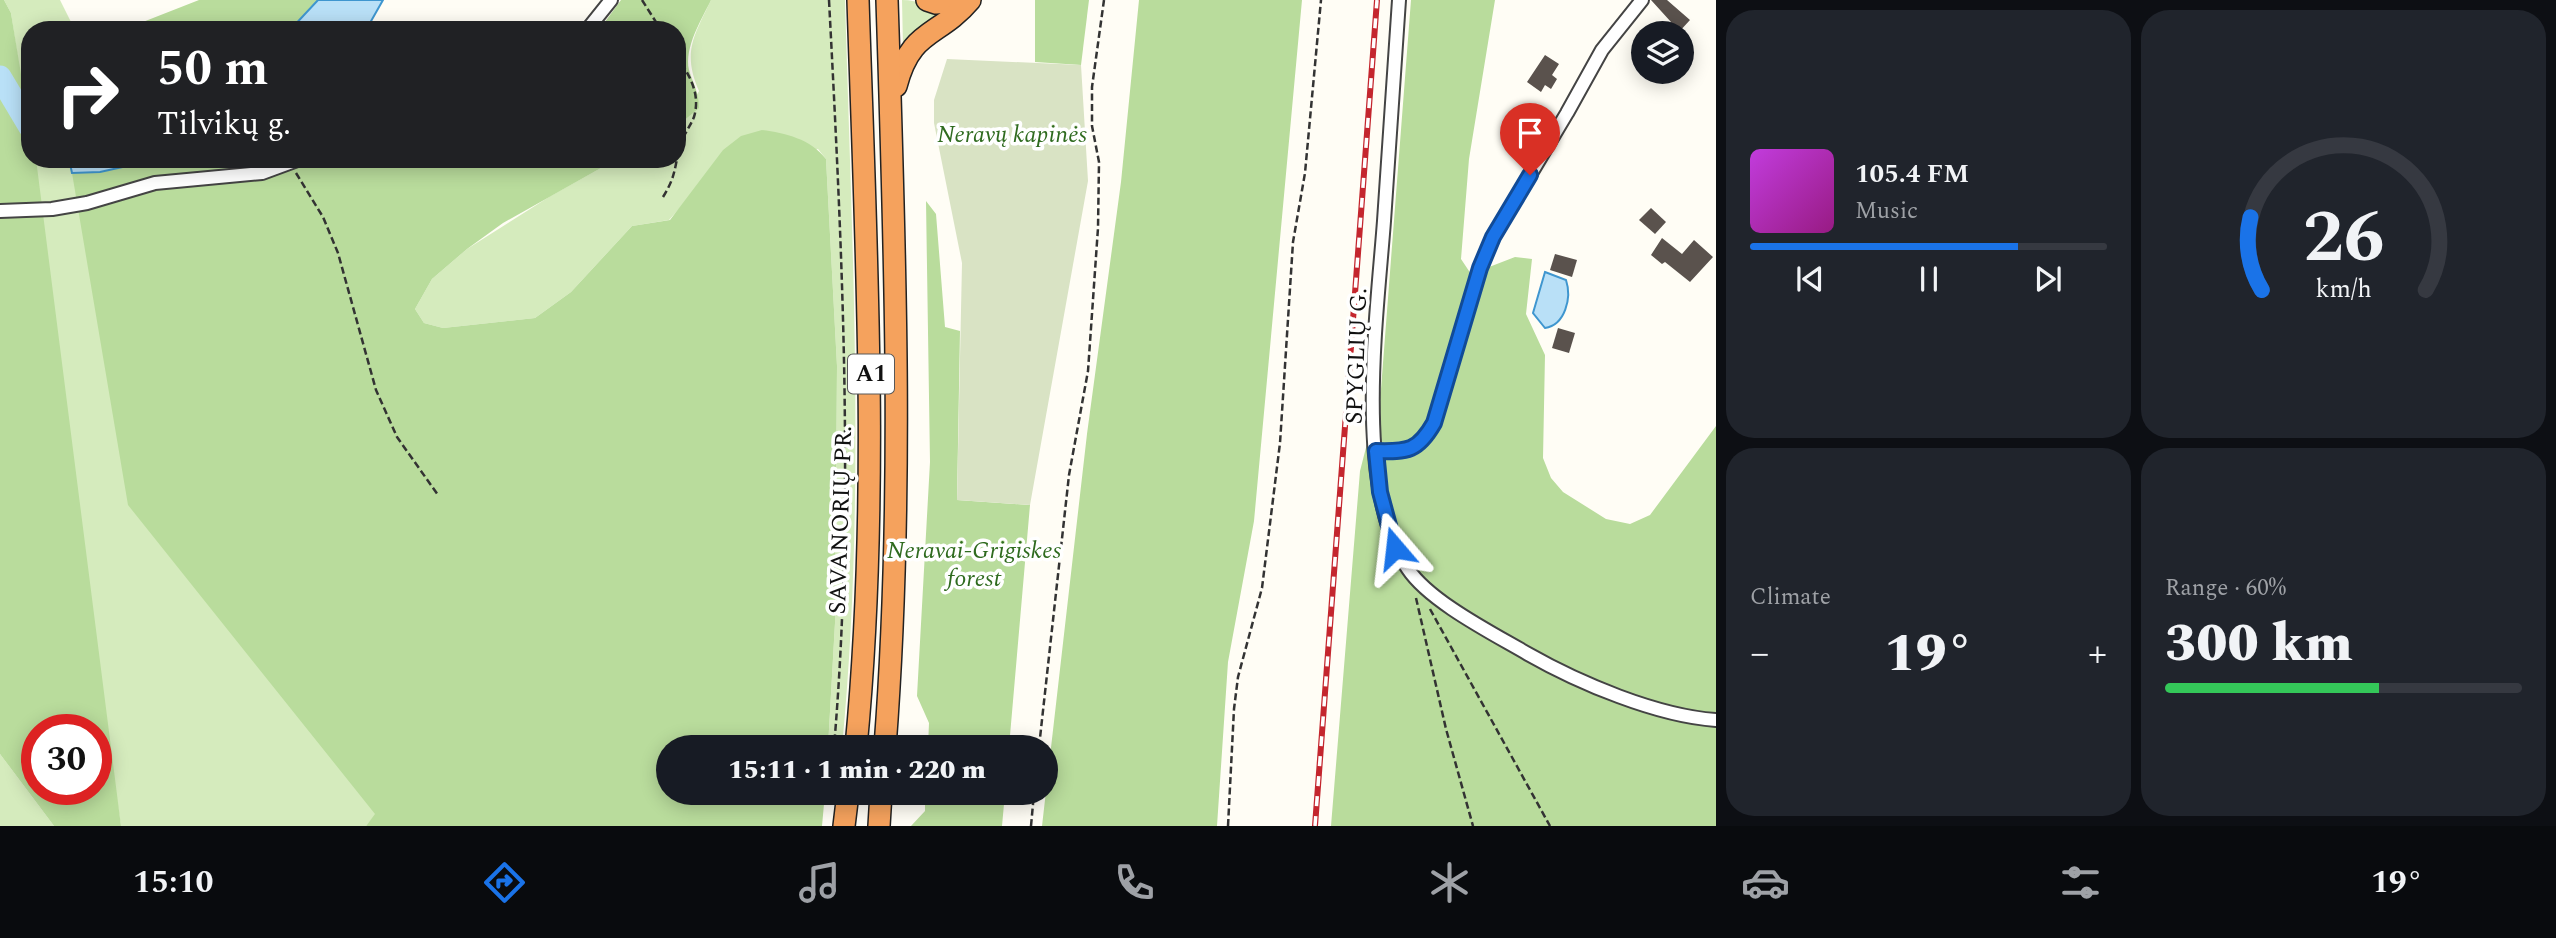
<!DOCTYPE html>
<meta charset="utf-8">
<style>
body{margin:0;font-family:Spectral,serif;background:#20242c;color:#f1f3f6;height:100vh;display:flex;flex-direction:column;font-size:26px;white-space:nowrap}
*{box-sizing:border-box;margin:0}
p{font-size:23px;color:#9ea1a6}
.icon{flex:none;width:38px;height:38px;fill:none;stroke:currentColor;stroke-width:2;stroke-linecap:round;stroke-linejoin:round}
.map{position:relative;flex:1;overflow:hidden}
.details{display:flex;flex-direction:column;gap:10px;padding:10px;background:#0d0f14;width:840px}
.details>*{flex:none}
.banner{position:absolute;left:21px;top:21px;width:665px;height:147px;border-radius:28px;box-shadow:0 4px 18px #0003;background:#202124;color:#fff;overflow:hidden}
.buttons{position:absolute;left:1631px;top:21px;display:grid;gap:14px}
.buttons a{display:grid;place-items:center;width:63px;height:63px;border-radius:50%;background:#171b24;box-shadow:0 4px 18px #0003;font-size:35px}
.speed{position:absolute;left:21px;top:714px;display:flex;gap:14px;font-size:35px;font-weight:700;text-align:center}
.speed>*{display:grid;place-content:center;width:91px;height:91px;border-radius:50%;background:#171b24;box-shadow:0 4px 18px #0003;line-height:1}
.speed .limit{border:10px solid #d22;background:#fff;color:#111}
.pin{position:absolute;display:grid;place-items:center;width:60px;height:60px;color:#fff;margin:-72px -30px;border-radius:50% 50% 50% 0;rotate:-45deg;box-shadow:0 0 7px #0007}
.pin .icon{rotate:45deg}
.me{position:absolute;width:77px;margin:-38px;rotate:343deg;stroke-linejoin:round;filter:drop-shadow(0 0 5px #0008)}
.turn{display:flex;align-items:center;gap:24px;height:147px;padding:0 21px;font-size:32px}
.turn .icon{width:91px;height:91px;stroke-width:2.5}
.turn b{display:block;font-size:49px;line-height:60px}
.big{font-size:52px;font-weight:800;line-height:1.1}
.details .tile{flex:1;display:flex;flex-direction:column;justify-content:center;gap:10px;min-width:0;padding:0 24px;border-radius:28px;background:#20242c}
.details .dial{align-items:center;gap:0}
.dial svg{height:182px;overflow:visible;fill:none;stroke:#363941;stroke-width:7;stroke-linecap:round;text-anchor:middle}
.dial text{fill:#f1f3f6;stroke:none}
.song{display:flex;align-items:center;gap:21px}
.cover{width:84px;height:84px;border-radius:10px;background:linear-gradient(135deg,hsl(290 70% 55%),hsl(310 70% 35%))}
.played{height:7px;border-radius:4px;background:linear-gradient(90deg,#1a73e8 75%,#363941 75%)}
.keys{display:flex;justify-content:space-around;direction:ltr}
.heat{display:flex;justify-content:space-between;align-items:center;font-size:38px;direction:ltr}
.charge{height:10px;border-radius:5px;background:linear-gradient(90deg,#34c759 60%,#363941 0)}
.details .tiles{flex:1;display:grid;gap:10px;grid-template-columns:repeat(2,1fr)}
.trip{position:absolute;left:656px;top:735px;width:402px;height:70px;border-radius:35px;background:#171b24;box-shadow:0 4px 18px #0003;font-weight:800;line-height:70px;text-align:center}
.tab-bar{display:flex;height:112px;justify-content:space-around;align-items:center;background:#090b0e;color:#9ea1a6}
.tab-bar .icon{width:49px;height:49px}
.tab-bar .active{color:#1a73e8}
.tab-bar b{font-size:32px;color:#f1f3f6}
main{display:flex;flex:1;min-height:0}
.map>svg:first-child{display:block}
.green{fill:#d5ebbd}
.forest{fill:#b9dc9c;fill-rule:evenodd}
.cemetery{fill:#d9e3c4}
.water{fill:#b9e0f7;stroke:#3f96cf;stroke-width:2}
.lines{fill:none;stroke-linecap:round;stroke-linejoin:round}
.river{stroke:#b9e0f7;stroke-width:23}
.building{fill:#5a524d}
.street-casing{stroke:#444;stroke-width:16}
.highway-casing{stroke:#222;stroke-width:24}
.path{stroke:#333;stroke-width:2.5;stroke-dasharray:7 3.5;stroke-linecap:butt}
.street{stroke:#fff;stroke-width:12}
.highway{stroke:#f5a25d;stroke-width:21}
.rail-casing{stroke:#c4262e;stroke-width:6}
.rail{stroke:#fff;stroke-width:3.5;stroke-dasharray:10;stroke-linecap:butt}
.route-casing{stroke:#114b97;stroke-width:18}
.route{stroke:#1a73e8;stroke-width:12}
.labels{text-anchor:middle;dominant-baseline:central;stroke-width:7;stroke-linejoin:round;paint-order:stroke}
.shield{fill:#fff;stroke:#585858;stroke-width:2}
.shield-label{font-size:23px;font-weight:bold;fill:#111}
.park-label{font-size:24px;font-style:italic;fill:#2f6b1f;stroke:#fff}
.street-label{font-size:24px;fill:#111;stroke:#fff}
</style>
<main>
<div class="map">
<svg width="1716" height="826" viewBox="0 0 1716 826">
<rect width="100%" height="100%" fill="#fffdf5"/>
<g class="green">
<polygon points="4,0 60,0 75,30 30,30 30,159 80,159 376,814 366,826 121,826 0,53 25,105 11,13"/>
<path d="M711,0H845C852,249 866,499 842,747H828L835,623L837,366L826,159L818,149L688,199L669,220L632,226L571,292L535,318L443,328L424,323L415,309L432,279L467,249L549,197L617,159H677V126L682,123L699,91C682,52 694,36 711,0Z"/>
<path d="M902,0C918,0 935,8 951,11L903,48Z"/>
<polygon points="0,754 54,826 0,826"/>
</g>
<g class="forest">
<path d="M0,0H4L11,13L30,129V159H36L121,826H54L0,754ZM37,730H96V789H37Z"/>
<polygon points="199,0 318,0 290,30 105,30 125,29"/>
<path d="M621,0H711C702,19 684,47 689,70C693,84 699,92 699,108L677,126V30H599Z"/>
<polygon points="1035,0 1089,0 1081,65 1035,62"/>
<polygon points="1139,0 1302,0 1254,521 1228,662 1217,826 1042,826 1087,434 1121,182"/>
<polygon points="1411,0 1495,0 1469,159 1461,259 1471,274 1515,257 1532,259 1526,314 1545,355 1543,458 1551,478 1563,492 1606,519 1630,524 1650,515 1716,426 1716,826 1331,826 1360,471 1381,389"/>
<path d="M762,130C785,133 811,139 826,159L837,366L835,623L828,747H668V793H825L822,826H366L375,814L128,505L72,173L100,172L159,159H617L503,223L467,249L432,279L415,309L424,323L443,328L535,318L571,292L632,226L670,220L723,150L741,136Z"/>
<polygon points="926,201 936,214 945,327 960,331 957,500 1030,505 1009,747 928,747 929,723 917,696 930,462"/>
<polygon points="925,793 1005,793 1002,826 911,826 925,811"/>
</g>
<polygon class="cemetery" points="947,59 1081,65 1088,181 1030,505 957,500 962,263 934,123 934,100"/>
<g class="water">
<polygon points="318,0 383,0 366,30 290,30"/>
<polygon points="69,159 159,159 100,172 72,173"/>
<path d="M1545,272L1566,280C1572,298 1565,325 1545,328L1533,313Z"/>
</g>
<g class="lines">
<polyline class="river" points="0,77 30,127"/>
</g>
<g class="building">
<polygon points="1651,0 1667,0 1690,20 1678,33 1660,33 1671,22"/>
<polygon points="1545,55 1559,64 1552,75 1557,79 1551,89 1545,85 1541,92 1527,82"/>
<polygon points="1651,208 1666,222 1655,234 1639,220"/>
<polygon points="1662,238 1682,254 1694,240 1713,257 1690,282 1665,262 1662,264 1651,255"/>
<polygon points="1555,254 1577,260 1572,277 1550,270"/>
<polygon points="1558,328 1575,333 1569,353 1552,348"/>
</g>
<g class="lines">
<g class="street-casing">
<g id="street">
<path d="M1399,0C1394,74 1389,148 1384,221C1377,316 1353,488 1408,569C1430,602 1494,634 1528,654C1579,683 1657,716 1716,720"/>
<polyline points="587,30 611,0"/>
<polyline points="0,211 52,209 87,203 155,183 262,173 300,159"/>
<path d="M1376,451C1408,452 1418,451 1434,423L1480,268L1493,237L1567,113L1602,50L1642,0"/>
</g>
</g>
<g class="highway-casing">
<g id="highway">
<polyline points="927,0 936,3 965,0"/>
<path d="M896,86C911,28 938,38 970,0"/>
<path d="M856,747C880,499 866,249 858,0"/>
<path d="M885,747C904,498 895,250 887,0"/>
<polyline points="844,826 848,793"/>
<polyline points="879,826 881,793"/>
</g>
</g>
<g class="path">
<polyline points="642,0 661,30"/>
<path d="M829,0C842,248 855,500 834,747"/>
<polyline points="296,173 323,217 338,253 376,390 397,437 438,495"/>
<path d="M663,197C676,176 674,169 680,146C683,135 690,127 694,117C701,93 689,75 677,56"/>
<polyline points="1416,598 1446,729 1473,826"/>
<polyline points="1430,609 1550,826"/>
<polyline points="1039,747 1069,475 1088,371 1098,228 1099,162 1092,126 1092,87 1104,0"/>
<polyline points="1031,826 1034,793"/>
<polyline points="1228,826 1234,709 1238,677 1262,588 1280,443 1293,242 1305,173 1321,0"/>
</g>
<use href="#street" class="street"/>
<use href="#highway" class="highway"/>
<g class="rail-casing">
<polyline id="rail" points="1315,826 1377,0"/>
</g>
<use href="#rail" class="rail"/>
</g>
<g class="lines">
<g class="route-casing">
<path id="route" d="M1395,548L1380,492L1376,451C1408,452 1418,451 1434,423L1480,268L1493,237L1530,175"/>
</g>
<use href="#route" class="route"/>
</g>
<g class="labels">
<rect class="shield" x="848" y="354.5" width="46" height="39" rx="5"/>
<g class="shield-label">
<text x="871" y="374">A1</text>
</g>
<g class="park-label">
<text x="1012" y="135">Neravų kapinės</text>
<text x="974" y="551">Neravai-Grigiskes<tspan x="974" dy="28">forest</tspan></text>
</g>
<g class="street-label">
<text transform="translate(1357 356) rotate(-88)">SPYGLIŲ G.</text>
<text transform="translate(841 520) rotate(-88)">SAVANORIŲ PR.</text>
</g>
</g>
</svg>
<div class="buttons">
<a><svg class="icon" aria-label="layers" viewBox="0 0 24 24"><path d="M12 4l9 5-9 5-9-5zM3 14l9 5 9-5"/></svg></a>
</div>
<div class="speed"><div class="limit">30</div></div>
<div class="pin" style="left:1530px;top:175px;background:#d93025"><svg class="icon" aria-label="arrive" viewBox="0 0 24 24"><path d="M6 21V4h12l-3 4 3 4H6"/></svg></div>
<svg class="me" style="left:1395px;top:548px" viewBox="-20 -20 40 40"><path d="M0-17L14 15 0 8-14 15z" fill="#1a73e8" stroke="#fff" stroke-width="4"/></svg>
<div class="trip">15:11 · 1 min · 220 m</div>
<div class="banner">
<div class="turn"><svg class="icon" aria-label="right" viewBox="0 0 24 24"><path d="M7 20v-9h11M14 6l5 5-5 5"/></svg><div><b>50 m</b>Tilvikų g.</div></div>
</div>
</div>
<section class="details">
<div class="tiles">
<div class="tile">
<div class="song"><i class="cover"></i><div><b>105.4 FM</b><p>Music</p></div></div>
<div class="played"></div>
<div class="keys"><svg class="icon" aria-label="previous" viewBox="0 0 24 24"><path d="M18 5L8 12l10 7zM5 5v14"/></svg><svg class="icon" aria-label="pause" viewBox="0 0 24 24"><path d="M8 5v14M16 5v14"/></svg><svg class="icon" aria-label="next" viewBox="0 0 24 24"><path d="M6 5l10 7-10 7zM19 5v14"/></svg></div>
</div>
<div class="tile dial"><svg viewBox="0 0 100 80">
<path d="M14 69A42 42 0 1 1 86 69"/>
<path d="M14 69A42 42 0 0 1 9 37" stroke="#1a73e8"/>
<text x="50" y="56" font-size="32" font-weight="700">26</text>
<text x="50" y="72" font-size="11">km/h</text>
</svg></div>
<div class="tile"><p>Climate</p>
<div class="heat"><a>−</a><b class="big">19°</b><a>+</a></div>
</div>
<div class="tile"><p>Range · 60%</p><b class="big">300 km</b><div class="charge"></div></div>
</div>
</section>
</main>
<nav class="tab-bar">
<b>15:10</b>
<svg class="icon active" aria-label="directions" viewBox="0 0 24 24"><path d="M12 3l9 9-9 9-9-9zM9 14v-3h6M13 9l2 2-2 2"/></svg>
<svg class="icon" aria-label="music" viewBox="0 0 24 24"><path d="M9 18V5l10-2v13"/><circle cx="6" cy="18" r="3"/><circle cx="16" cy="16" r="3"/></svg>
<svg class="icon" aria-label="phone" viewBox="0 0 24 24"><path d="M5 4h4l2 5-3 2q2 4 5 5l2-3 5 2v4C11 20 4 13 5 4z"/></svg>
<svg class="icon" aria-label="climate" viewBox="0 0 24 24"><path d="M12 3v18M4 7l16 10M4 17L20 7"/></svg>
<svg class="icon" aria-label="car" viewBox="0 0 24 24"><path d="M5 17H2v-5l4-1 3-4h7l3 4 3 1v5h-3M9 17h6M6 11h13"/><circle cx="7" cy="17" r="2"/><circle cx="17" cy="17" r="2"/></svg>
<svg class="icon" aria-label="filters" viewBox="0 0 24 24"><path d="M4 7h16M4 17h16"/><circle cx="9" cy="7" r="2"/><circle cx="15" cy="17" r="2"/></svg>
<b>19°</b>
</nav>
